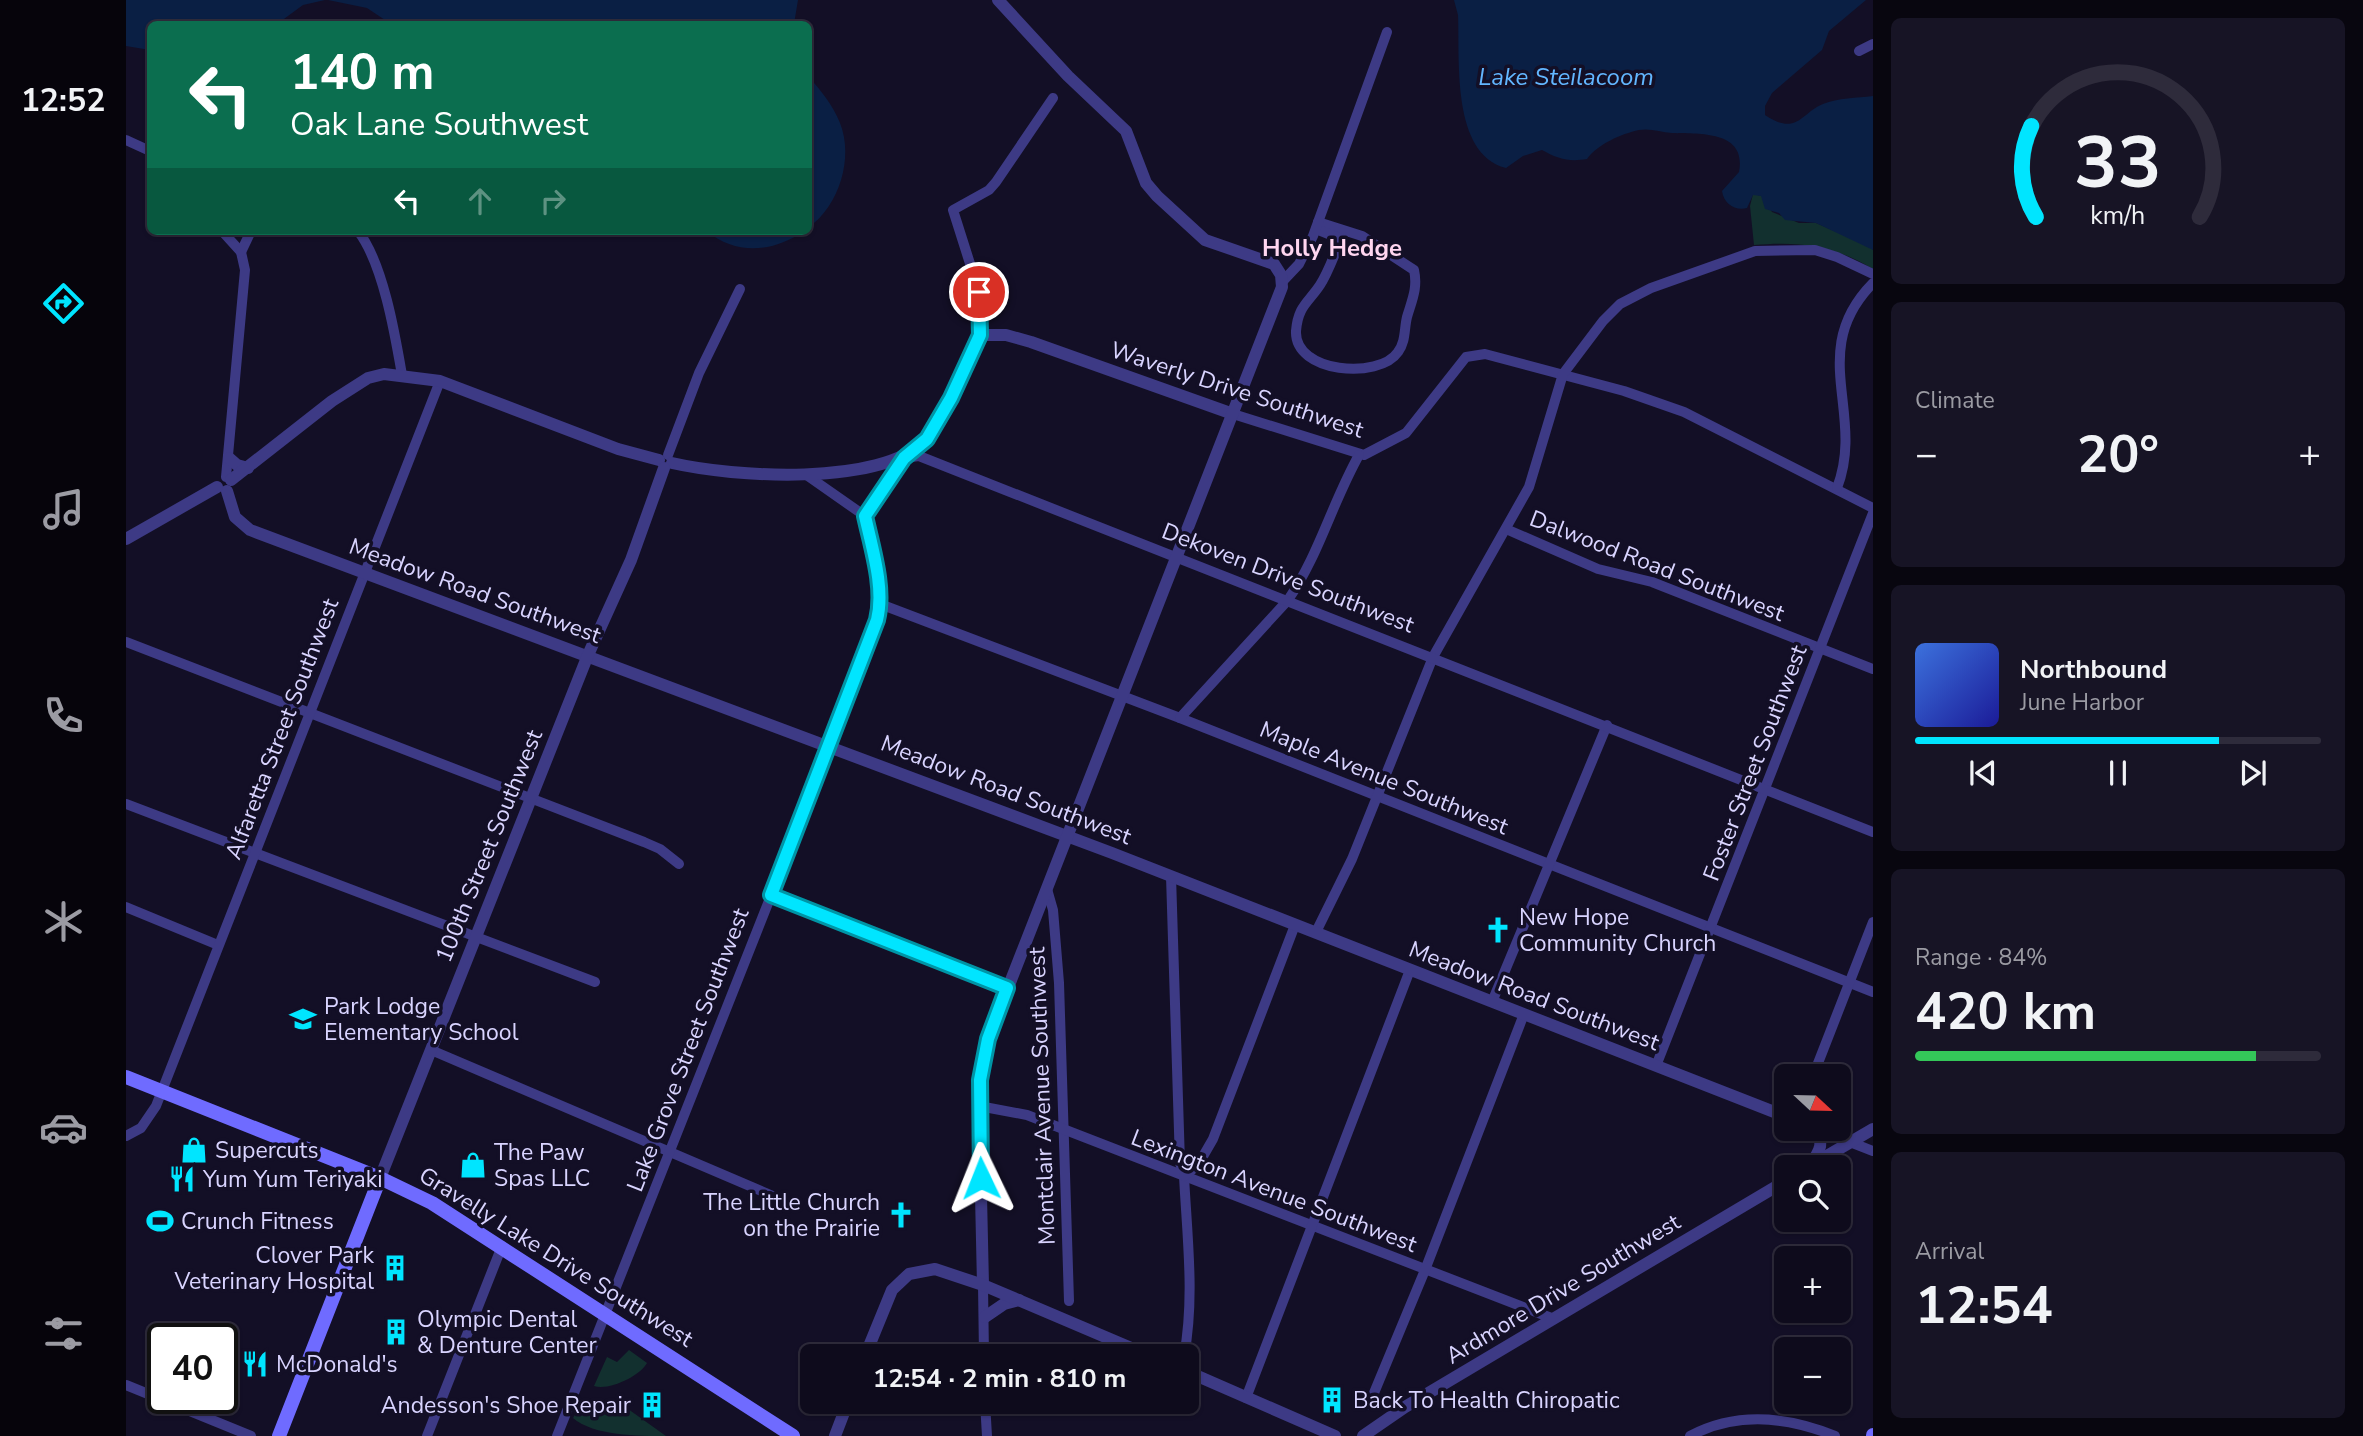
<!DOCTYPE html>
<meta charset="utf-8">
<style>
body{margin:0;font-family:"Nunito Sans",sans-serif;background:#171425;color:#f1f3f6;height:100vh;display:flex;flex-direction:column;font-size:26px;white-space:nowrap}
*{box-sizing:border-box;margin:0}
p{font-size:23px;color:#9b9ba3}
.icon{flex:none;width:38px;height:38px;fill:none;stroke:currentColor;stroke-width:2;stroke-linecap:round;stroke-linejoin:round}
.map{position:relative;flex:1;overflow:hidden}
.side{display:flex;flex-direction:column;gap:18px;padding:18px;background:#08060f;width:490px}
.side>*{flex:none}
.top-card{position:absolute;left:21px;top:21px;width:665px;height:214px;border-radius:10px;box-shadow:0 2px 5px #0004,0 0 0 2px #2e2b3b;background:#0b6e4f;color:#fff;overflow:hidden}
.needle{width:46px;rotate:112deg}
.fabs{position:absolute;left:1648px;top:1064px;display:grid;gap:14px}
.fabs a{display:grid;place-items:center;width:77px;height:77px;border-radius:10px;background:#0e0b1c;box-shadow:0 2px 5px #0004,0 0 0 2px #2e2b3b;font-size:35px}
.speed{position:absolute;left:21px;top:1323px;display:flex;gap:14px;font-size:35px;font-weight:700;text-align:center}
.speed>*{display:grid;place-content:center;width:91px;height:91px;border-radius:50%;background:#0e0b1c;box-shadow:0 2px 5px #0004,0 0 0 2px #2e2b3b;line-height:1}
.speed .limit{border:4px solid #111;border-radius:10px;background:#fff;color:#111}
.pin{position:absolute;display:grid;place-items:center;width:60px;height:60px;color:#fff;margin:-30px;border:4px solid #fff;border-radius:50%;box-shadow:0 2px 7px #0007}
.me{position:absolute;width:77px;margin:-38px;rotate:358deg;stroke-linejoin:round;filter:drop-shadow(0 0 5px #0008)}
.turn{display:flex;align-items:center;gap:24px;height:147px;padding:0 28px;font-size:32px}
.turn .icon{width:91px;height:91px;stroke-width:2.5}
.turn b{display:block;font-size:49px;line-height:60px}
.lanes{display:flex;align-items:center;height:66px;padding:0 28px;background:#0003;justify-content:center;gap:35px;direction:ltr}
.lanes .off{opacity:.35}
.big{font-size:52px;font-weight:700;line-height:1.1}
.side .card{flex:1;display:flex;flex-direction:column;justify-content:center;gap:10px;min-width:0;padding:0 24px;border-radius:10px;background:#171425}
.side .dial{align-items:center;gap:0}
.dial svg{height:182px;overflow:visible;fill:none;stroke:#2e2b3b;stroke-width:7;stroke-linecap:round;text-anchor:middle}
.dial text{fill:#f1f3f6;stroke:none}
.song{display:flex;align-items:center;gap:21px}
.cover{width:84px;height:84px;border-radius:10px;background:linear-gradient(135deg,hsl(220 70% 55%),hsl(240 70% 35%))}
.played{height:7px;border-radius:4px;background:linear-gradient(90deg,#00e5ff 75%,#2e2b3b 75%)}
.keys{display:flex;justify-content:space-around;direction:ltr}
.heat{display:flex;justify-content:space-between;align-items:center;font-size:38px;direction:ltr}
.charge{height:10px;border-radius:5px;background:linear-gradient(90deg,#34c759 84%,#2e2b3b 0)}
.trip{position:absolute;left:674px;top:1344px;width:399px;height:70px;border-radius:10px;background:#0e0b1c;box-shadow:0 2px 5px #0004,0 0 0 2px #2e2b3b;font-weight:700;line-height:70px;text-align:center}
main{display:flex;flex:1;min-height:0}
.dock{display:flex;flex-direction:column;width:126px;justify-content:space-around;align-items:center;background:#06040b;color:#9b9ba3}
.dock .icon{width:49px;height:49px}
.dock .selected{color:#00e5ff}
.dock b{font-size:32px;color:#f1f3f6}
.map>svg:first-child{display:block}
.green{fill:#12302f}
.water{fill:#0a1f44}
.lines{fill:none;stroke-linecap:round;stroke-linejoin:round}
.minor{stroke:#3d3a85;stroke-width:10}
.tertiary{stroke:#3d3a85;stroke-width:12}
.secondary{stroke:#6f6bff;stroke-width:14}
.route-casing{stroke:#0095a6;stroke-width:18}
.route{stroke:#00e5ff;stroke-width:12}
.labels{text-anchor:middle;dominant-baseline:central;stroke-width:7;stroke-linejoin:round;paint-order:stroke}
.street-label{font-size:23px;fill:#d9d4ff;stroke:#130f26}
.poi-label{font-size:23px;fill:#d9d4ff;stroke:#130f26;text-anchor:start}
.water-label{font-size:24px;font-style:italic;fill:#62b6ff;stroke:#130f26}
.neighbourhood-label{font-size:24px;font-weight:bold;fill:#ffd6f0;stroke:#130f26}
</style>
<main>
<nav class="dock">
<b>12:52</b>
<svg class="icon selected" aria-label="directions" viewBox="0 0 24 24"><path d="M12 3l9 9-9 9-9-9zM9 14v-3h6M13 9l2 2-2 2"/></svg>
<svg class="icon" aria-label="music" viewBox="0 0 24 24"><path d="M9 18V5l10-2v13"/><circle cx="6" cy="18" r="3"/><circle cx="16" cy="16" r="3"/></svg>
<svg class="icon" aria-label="phone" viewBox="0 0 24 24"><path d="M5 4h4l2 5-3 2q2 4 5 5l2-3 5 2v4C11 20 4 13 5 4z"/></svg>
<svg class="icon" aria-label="climate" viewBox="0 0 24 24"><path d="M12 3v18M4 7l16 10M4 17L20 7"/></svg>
<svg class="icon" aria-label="car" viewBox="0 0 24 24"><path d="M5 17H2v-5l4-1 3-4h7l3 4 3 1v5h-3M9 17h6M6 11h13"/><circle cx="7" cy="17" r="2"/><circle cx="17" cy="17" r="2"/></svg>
<svg class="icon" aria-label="filters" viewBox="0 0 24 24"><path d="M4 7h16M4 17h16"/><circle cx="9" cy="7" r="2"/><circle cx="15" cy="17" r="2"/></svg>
</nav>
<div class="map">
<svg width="1747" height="1436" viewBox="0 0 1747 1436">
<rect width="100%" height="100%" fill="#130f26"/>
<g class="green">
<path d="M1627,194L1636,196L1646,212L1673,223H1690L1743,246L1747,250V269C1707,245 1673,241 1628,245L1624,206Z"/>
<path d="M503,1350L521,1363C514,1376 483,1391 468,1386L481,1357L491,1362Z"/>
<path d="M459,1398L477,1407L502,1409L540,1436C512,1436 468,1436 447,1418Z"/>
</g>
<g class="water">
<polygon points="0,0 199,0 177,5 151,24 24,24 24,50 0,46"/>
<polygon points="202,0 672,0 668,24 265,24 241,8"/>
<path d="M1328,0H1740L1703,31L1696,50L1646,93L1639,106V115C1671,137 1676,112 1697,104C1712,98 1731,98 1747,96V250L1690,223L1659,220L1653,213L1639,209L1635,196L1627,195L1621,208C1609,211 1598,204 1596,191L1613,172C1621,130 1573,134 1546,133C1535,132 1524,128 1513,130C1495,134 1472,144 1461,159C1443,162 1432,159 1416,150L1397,156L1380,168C1325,154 1334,60 1332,15Z"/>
<path d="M683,77C695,91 707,105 714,123C728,158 713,206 683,227Z"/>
<path d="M581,231H678C648,252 610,256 581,231Z"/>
</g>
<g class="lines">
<g class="minor">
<polyline points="1733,51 1747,44"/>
<polyline points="0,140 24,151"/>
<path d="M1192,222L1236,236L1288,270C1292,288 1286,300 1281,317C1278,329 1280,341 1272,352C1253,380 1168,373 1170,331C1172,306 1182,303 1194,285C1204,270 1210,248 1219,232"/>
<polyline points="1190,229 1215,239"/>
<polyline points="96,231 115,252 119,270 100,477"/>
<path d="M232,231C257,263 269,334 276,375"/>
<polyline points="115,252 125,231"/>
<polyline points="1156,282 1173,264 1187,236 1261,32"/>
<polyline points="854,335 853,292 827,210 863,190 870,182 927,98"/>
<polyline points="1107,414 1238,455 1280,433 1340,357 1359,354 1498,391 1558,412 1747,508"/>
<polyline points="542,455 573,373 614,289"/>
<polyline points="679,474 739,516"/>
<path d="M1711,488C1740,413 1680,351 1747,283"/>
<polyline points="1380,529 1472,569 1526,582 1747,669"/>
<polyline points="754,604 1054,718 1747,992"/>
<polyline points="0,642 518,842 534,849 553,864"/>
<path d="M1054,718L1162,600C1193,555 1206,503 1233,455"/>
<polyline points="0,804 469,982"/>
<path d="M1045,876L1054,1163L1058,1176C1061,1236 1069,1297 1058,1356"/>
<polyline points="921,889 927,910 933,983 943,1301"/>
<polyline points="645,895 881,988"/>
<polyline points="0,907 92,945"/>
<polyline points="1190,932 1226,859 1307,657 1403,487 1437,374 1477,321 1494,304 1525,288 1629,251 1689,250 1711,257 1747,274"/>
<polyline points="1366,1002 1481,725"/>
<polyline points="305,1050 661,1202"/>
<polyline points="1530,1066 1747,513"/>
<polyline points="1687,1076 1747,922"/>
<polyline points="853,1106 901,1115 1428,1319"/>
<polyline points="0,1136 15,1128 30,1106 314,381"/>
<polyline points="1724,1142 1747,1151"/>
<polyline points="1058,1176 1072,1165 1087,1139 1169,925"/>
<polyline points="857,1285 858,1356"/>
<polyline points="0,1385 125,1436"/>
<polyline points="1120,1398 1284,970"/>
<polyline points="859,1402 861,1436"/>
<polyline points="1243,1405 1299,1270 1398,1014"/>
<polyline points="301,1436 376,1246"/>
<polyline points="431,1436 732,676 754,604 739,516 778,458 793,456 1747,832"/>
<path d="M1564,1436C1611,1411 1662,1417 1709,1436"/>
</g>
<g class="tertiary">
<polyline points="103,458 111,465 122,468"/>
<path d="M546,463C607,477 754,487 800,440C823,416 841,365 854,335H880L905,342L1107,414"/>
<polyline points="105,480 206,401 242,378 258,374 314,381 492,449 533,460"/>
<polyline points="101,491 109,517 124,530 986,853 1661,1117"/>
<polyline points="0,539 91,487"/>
<polyline points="1691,1129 1724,1142"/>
<path d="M1684,1164C1694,1152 1700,1140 1687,1129"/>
<polyline points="1682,1167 1747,1129"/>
<polyline points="254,1178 462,655 505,560 538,468"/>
<polyline points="857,1285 853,1106 862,1039 1156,287 1155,275 1148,264 1079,240 1031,196 1020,183 1000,131 942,76 872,0"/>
<polyline points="859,1317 878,1304 893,1300"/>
<polyline points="739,1356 766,1290 783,1274 809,1269 857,1285 1024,1356"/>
<polyline points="1060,1371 1209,1436"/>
<polyline points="709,1436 722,1402"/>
<polyline points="1237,1436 1279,1407 1661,1180"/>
</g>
<g class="secondary">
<polyline points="0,1077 254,1178 306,1203 667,1436"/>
<polyline points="153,1436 254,1178"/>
<polyline points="1747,1436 1747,1435"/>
</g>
</g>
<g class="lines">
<g class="route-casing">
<path id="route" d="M853,292L854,335L825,398L801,439L778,458L739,516C746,548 759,588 751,620L645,895L881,988L862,1039L854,1080L855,1178"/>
</g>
<use href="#route" class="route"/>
</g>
<defs>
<g id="church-bare" transform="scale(2.1)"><path d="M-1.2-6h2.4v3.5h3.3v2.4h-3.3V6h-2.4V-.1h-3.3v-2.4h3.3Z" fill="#00e5ff" stroke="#130f26" stroke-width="2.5" paint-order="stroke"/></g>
<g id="school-bare" transform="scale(2.1)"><path d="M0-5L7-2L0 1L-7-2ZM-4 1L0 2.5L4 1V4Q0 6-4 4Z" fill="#00e5ff" stroke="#130f26" stroke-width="2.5" paint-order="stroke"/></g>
<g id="shop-bare" transform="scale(2.1)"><path d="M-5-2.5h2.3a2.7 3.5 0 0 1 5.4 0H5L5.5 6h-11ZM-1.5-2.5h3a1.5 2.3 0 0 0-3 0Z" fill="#00e5ff" stroke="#130f26" stroke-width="2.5" paint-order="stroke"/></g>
<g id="restaurant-bare" transform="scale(2.1)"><path d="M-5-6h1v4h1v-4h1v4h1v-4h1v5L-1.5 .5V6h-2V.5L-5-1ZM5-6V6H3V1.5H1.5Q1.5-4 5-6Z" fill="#00e5ff" stroke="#130f26" stroke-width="2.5" paint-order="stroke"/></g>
<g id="stadium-bare" transform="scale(2.1)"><path d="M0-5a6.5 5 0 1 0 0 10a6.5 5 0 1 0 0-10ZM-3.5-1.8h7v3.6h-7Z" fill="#00e5ff" stroke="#130f26" stroke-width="2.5" paint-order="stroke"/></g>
<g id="building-bare" transform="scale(2.1)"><path d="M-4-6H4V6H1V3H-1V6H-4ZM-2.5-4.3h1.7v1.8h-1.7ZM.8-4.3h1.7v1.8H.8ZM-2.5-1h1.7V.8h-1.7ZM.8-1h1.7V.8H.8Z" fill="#00e5ff" stroke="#130f26" stroke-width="2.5" paint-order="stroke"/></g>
</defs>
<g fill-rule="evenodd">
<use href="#church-bare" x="1372" y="930"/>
<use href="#school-bare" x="177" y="1019"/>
<use href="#shop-bare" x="68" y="1150"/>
<use href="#shop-bare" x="347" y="1165"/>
<use href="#restaurant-bare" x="56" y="1179"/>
<use href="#church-bare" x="775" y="1215"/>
<use href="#stadium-bare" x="34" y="1221"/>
<use href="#building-bare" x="269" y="1268"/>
<use href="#building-bare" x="270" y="1332"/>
<use href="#restaurant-bare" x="129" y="1364"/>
<use href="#building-bare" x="1206" y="1400"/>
<use href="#building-bare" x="526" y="1405"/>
</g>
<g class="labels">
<g class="street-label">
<text transform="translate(1111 390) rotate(18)">Waverly Drive Southwest</text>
<text transform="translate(1531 566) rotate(21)">Dalwood Road Southwest</text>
<text transform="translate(1162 578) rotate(21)">Dekoven Drive Southwest</text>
<text transform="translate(349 591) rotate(20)">Meadow Road Southwest</text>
<text transform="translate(156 729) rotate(-69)">Alfaretta Street Southwest</text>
<text transform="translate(1629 763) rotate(-69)">Foster Street Southwest</text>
<text transform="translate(1258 778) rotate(22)">Maple Avenue Southwest</text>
<text transform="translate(880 790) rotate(21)">Meadow Road Southwest</text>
<text transform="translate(363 846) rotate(-68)">100th Street Southwest</text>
<text transform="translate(1408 996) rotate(21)">Meadow Road Southwest</text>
<text transform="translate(562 1050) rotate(-69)">Lake Grove Street Southwest</text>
<text transform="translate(916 1096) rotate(-92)">Montclair Avenue Southwest</text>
<text transform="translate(1148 1191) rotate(21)">Lexington Avenue Southwest</text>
<text transform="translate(430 1257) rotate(32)">Gravelly Lake Drive Southwest</text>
<text transform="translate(1437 1289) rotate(-31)">Ardmore Drive Southwest</text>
</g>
<g class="poi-label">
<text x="1393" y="917">New Hope<tspan x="1393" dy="26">Community Church</tspan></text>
<text x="198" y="1006">Park Lodge<tspan x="198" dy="26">Elementary School</tspan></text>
<text x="89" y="1150">Supercuts</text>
<text x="368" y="1152">The Paw<tspan x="368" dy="26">Spas LLC</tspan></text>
<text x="77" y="1179">Yum Yum Teriyaki</text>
<text x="754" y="1202" text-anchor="end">The Little Church<tspan x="754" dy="26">on the Prairie</tspan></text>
<text x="55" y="1221">Crunch Fitness</text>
<text x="248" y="1255" text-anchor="end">Clover Park<tspan x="248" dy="26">Veterinary Hospital</tspan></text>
<text x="291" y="1319">Olympic Dental<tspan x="291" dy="26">&amp; Denture Center</tspan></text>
<text x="150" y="1364">McDonald's</text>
<text x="1227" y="1400">Back To Health Chiropatic</text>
<text x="505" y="1405" text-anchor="end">Andesson's Shoe Repair</text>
</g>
<g class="water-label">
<text x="1440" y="77">Lake Steilacoom</text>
</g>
<g class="neighbourhood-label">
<text x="1206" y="248">Holly Hedge</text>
</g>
</g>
</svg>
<div class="fabs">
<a><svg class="needle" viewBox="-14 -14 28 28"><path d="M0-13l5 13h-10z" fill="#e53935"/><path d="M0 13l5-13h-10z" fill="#9b9ba3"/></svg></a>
<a><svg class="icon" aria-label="search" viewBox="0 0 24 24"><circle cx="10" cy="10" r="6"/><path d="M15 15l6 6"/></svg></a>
<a>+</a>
<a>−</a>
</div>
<div class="speed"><div class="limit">40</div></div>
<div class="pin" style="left:853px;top:292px;background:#d93025"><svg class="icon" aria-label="arrive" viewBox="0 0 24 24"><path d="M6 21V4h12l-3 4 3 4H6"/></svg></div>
<svg class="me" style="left:855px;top:1178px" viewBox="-20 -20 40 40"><path d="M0-17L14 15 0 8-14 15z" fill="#00e5ff" stroke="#fff" stroke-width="4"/></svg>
<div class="trip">12:54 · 2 min · 810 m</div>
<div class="top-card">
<div class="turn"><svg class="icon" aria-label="left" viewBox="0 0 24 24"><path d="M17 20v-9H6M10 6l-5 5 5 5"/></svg><div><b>140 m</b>Oak Lane Southwest</div></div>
<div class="lanes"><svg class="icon" aria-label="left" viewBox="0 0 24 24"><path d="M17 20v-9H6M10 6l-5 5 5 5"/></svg><svg class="icon off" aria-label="ahead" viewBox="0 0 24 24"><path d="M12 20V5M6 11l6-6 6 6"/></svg><svg class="icon off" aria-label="right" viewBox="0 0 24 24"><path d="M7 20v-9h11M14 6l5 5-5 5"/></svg></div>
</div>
</div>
<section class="side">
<div class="card dial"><svg viewBox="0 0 100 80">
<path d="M14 69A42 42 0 1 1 86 69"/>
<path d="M14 69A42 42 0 0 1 12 29" stroke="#00e5ff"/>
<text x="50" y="56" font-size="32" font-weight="700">33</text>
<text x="50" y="72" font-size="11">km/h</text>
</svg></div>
<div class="card"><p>Climate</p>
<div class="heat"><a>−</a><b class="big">20°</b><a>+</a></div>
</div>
<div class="card">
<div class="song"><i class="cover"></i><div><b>Northbound</b><p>June Harbor</p></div></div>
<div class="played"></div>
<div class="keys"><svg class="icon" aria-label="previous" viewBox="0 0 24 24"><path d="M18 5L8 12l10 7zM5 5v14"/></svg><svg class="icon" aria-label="pause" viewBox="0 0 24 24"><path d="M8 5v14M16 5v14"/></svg><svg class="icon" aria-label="next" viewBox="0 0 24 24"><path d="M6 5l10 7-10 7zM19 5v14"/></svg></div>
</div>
<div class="card"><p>Range · 84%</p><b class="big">420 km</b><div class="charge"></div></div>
<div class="card"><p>Arrival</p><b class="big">12:54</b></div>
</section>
</main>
